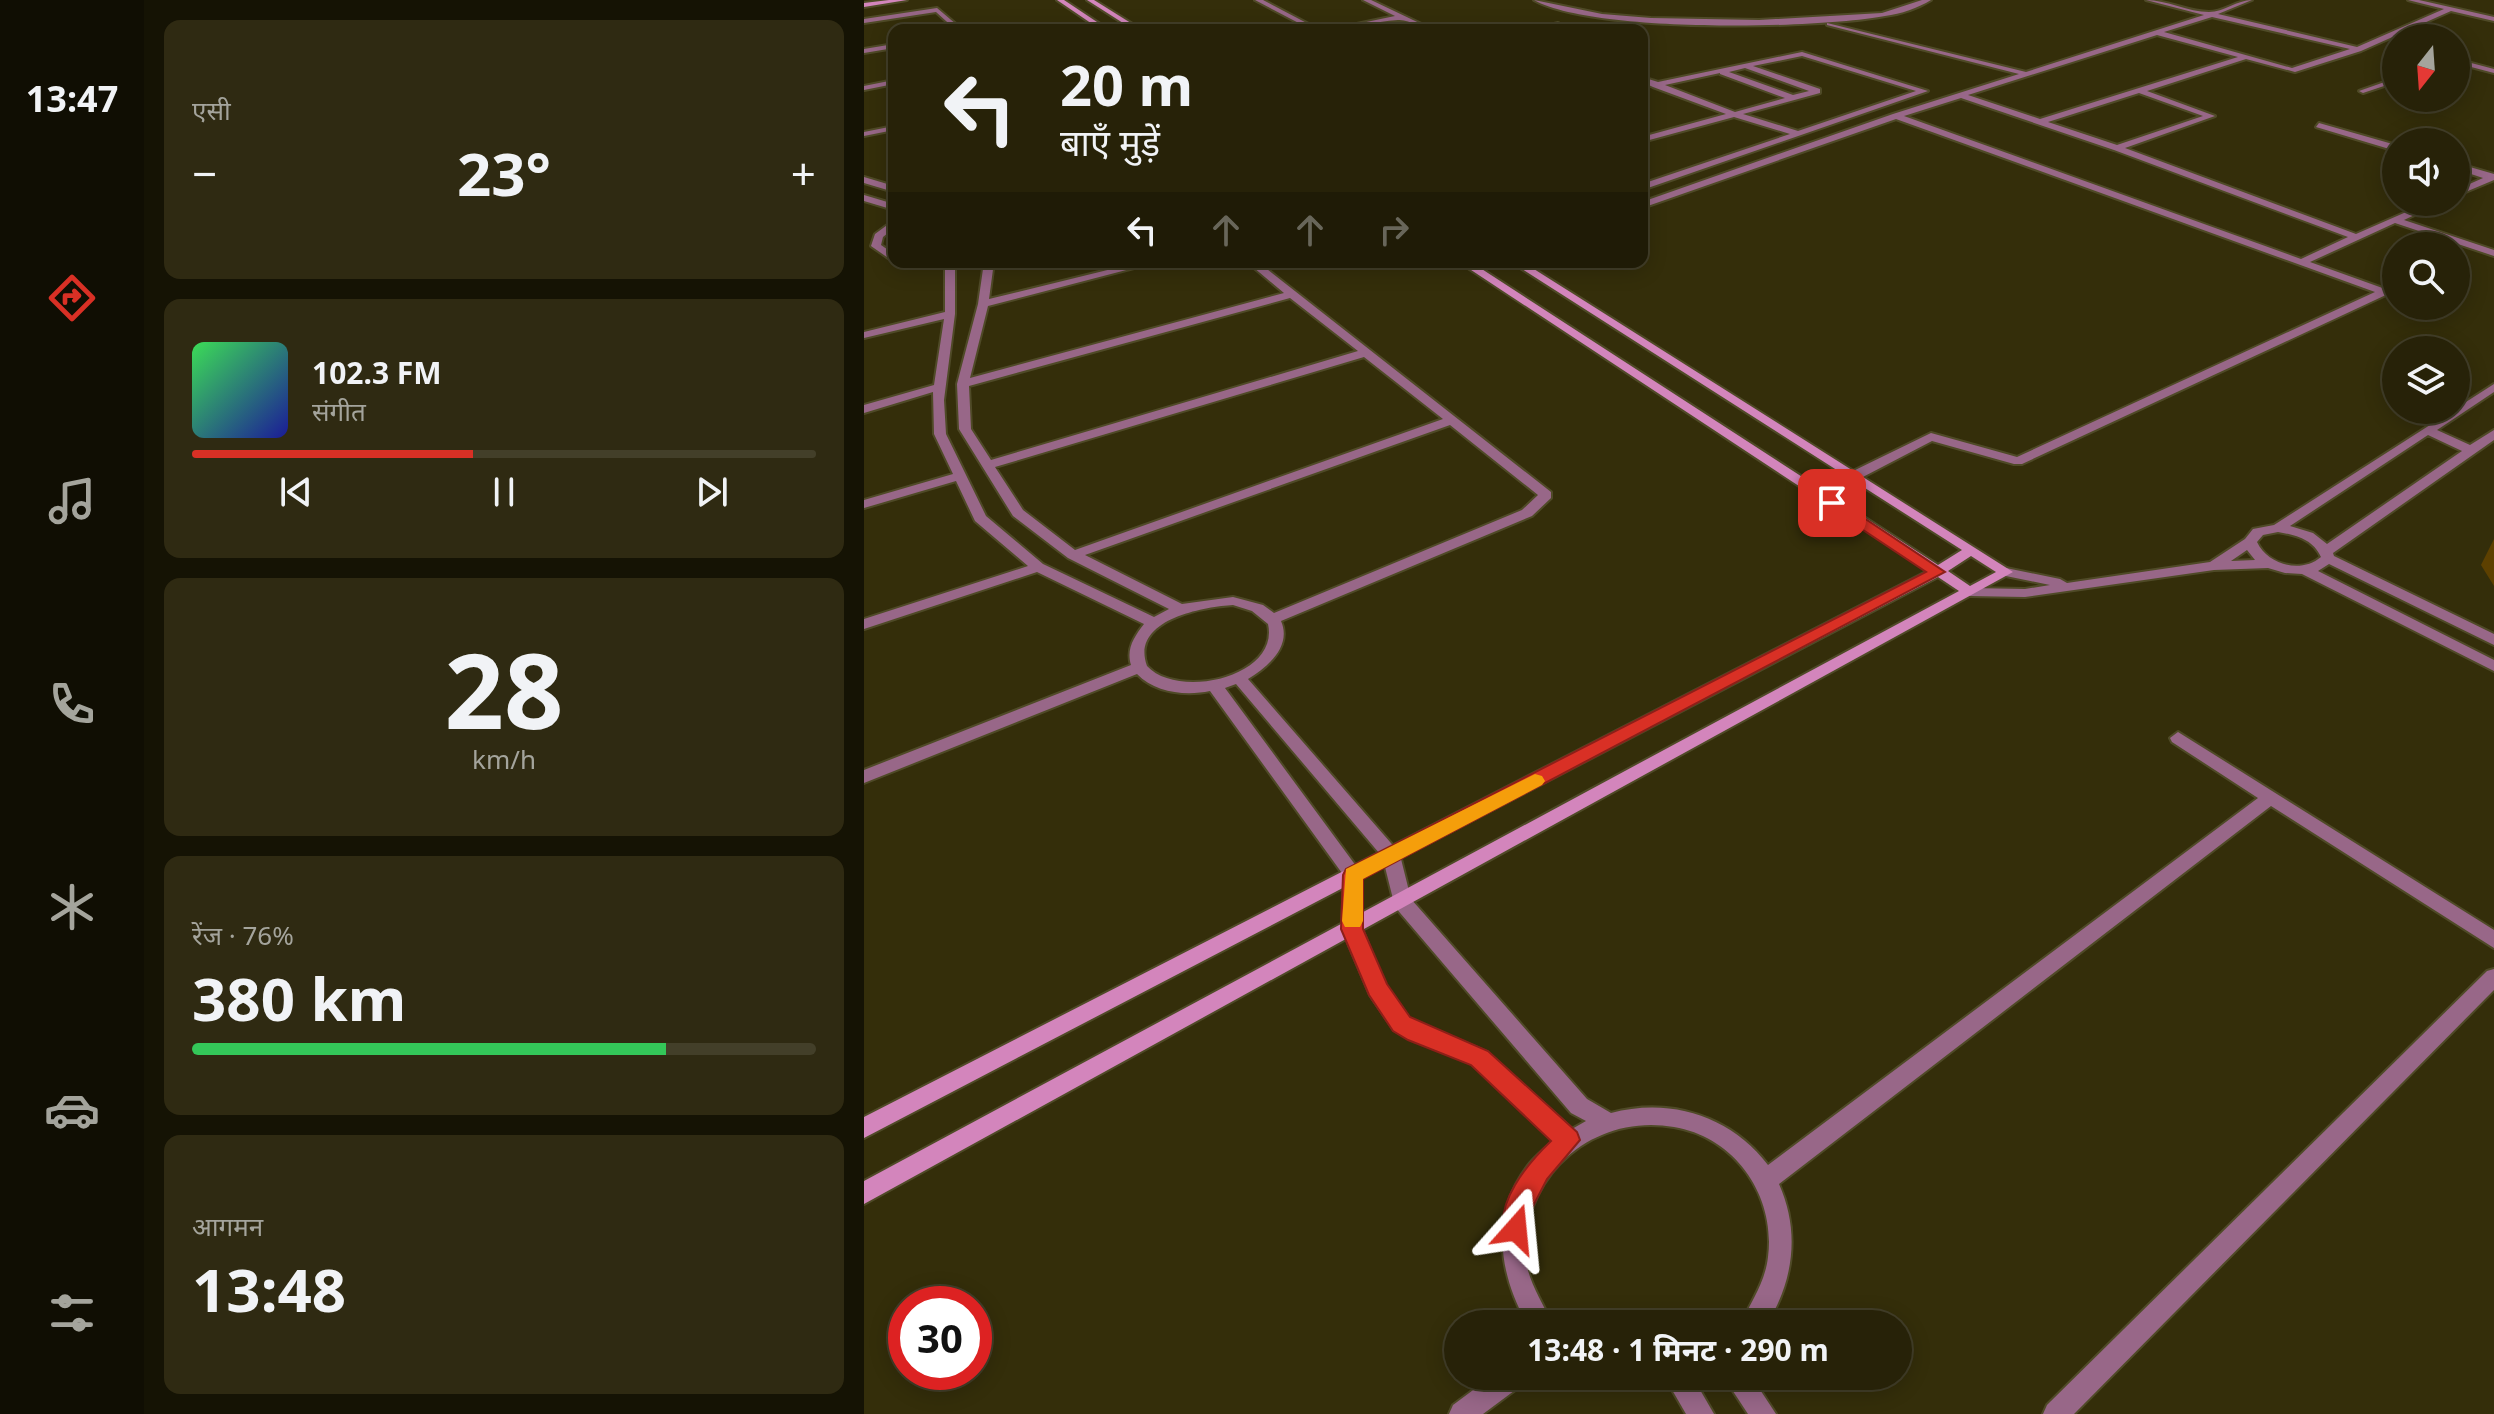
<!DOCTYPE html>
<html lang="hi">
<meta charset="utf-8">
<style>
body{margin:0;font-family:"Noto Sans","Noto Sans Devanagari",sans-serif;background:#2f2a12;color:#f1f3f6;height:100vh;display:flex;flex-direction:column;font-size:30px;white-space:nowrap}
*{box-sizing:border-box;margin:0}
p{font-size:26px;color:#a4a49c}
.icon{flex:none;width:44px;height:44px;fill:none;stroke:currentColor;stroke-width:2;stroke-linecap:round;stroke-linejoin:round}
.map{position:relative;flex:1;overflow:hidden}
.panel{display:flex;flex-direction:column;gap:20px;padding:20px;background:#151304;width:720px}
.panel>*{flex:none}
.guide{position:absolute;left:24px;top:24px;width:760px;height:244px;border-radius:16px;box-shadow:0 4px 20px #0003,0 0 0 2px #433f29;background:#272208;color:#f1f3f6;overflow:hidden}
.needle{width:52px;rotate:197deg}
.fabs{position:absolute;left:1518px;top:24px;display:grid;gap:16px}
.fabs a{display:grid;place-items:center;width:88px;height:88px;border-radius:50%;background:#272208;box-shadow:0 4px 20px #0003,0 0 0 2px #433f29;font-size:40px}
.speed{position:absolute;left:24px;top:1286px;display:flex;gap:16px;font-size:40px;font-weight:700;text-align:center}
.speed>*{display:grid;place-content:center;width:104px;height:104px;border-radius:50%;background:#272208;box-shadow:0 4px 20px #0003,0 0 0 2px #433f29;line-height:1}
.speed .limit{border:12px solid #d22;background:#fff;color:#111}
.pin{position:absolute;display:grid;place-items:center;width:68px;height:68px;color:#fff;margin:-34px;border-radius:16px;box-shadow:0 4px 12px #0006}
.me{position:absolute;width:88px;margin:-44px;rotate:18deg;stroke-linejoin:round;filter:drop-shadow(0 0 6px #0008)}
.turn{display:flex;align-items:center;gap:28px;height:168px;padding:0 40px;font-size:36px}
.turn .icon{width:104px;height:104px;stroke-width:2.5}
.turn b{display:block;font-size:56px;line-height:68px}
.lanes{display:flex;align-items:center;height:76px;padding:0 40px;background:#0003;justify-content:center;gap:40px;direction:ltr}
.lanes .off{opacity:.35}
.big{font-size:60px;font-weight:700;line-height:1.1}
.panel .card{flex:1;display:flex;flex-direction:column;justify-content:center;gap:12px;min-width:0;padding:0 28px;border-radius:16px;background:#2f2a12}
.panel .dial{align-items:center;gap:0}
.dial b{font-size:104px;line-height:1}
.song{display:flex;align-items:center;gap:24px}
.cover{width:96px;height:96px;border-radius:12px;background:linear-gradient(135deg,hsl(130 70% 55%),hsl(240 70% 35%))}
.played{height:8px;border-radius:4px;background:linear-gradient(90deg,#d93025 45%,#433f29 45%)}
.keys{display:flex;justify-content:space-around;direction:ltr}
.heat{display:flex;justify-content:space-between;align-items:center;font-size:44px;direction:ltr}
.charge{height:12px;border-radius:6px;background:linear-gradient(90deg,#34c759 76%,#433f29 0)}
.trip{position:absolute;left:580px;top:1310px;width:468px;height:80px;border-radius:40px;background:#272208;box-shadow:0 4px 20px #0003,0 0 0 2px #433f29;font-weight:700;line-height:80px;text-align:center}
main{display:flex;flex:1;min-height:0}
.tabs{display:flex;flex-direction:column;width:144px;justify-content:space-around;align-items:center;background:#100e03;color:#a4a49c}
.tabs .icon{width:56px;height:56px}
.tabs .selected{color:#d93025}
.tabs b{font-size:36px;color:#f1f3f6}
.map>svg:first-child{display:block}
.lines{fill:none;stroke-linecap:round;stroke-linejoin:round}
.lane-casing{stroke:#4f4a27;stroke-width:4}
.street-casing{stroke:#4f4a27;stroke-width:4}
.secondary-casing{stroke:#4f4a27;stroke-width:4}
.lane{fill:#986788;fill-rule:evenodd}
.street{fill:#986788;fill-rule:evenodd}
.secondary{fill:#d385bc;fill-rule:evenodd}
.wall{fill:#5d4000}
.route{fill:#d93025;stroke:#8d1f18;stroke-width:2}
.slow{fill:#f59e0b}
</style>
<main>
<nav class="tabs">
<b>13:47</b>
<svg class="icon selected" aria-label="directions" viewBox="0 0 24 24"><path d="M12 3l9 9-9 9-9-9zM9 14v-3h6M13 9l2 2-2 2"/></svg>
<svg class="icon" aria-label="music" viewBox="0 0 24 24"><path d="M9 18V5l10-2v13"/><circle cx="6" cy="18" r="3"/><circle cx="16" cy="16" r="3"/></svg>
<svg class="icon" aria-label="phone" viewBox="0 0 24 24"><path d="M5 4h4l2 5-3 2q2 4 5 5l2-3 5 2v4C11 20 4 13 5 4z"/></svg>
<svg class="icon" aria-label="climate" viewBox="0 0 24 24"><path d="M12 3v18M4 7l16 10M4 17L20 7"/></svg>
<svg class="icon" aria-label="car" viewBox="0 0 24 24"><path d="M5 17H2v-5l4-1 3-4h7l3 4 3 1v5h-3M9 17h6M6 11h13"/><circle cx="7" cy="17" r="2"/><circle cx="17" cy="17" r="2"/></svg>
<svg class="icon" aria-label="filters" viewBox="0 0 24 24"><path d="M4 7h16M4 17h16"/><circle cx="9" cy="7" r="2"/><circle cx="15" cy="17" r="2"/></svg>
</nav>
<section class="panel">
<div class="card"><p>एसी</p>
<div class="heat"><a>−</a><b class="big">23°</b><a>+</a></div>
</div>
<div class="card">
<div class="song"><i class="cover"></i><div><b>102.3 FM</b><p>संगीत</p></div></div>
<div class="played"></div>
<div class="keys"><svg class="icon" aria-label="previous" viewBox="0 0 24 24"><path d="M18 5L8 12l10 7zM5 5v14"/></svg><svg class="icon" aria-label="pause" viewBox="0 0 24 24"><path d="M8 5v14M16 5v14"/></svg><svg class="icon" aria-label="next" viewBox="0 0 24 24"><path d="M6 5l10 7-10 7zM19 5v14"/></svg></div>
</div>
<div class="card dial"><b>28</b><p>km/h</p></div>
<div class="card"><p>रेंज · 76%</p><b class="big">380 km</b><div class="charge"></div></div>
<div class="card"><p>आगमन</p><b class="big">13:48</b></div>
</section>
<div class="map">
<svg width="1630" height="1414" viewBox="0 0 1630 1414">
<rect width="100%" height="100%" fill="#342e0a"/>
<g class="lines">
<g class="lane-casing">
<g id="lane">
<polygon points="391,0 399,0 456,30 448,30"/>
<path d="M499,0H507L570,30C557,30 546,19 534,20C510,21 488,30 464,30L531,16Z"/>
<polygon points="73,8 99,30 92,30 72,12 0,23 0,19"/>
<polygon points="694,23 707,30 693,27 666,30"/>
<polygon points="30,44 30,48 0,53 0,49"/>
<path d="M938,52L1064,91L778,190V184L926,134L870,117L778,142V137L862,114L789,87L778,82V77L794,82ZM938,56L1052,91L934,131L879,114L956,93V89L889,66ZM881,68L945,91L929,95L865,72ZM856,73V74L921,98L871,112L801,85Z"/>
<polygon points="30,80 30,84 0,90 0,86"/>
<polygon points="30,126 30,130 0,136 0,132"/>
<polygon points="0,177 30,186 30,192 0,183"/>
<polygon points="0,195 30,204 30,210 0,201"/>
<polygon points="30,220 30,228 19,237 17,245 30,254 30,262 7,246 11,234"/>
<path d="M37,262H107L102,265H91V314L80,400L82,434L122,516L179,564L290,617L305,609L204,558L149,516L95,429L93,384L114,304L120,262H130L125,299L276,262H293L124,306L106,378L420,293L383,262H394L687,492V498L668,516L417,621C428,646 404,667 384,679L533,850L536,855L533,860H521L372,684L361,688L495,870L498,875L495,880L489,882L483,880L346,691C322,696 291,693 273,674L0,783V770L267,665C262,649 270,637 280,624L173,572L0,629V619L164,566L111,521L92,481L0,508V500L89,474L70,434L69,392L0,413V405L70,385L80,319L0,338V332L81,312V265H42ZM426,298L494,351L127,460L107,429L105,386ZM500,357L579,419L211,550L159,510L131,467ZM586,425L674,495L658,510L410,613L399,605L369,597L318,604L221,555ZM369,605L388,611L404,624C416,677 314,700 283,666C266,620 338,607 369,605Z"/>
</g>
</g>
<g class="street-casing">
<g id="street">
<path d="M670,0L738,14L787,18L895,20L1018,13L1058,0H1067C1054,8 1037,14 1021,16C951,29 729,33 670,0Z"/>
<path d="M1282,0C1303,0 1324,12 1345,12C1360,12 1373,0 1388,0L1354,14L1493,47L1580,9L1544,0H1555L1630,17V21L1587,11L1497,51L1431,72L1382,59L1283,91L1351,116L1261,148L1492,234L1565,202H1578L1540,220L1630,250V256L1531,223L1446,262L1524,290V294L1158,464H1150L1068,441L995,479H985V473L1067,433L1153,457L1511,292L1032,119L778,208V202L1029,114L1155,74L963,25V23L1162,72L1340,15ZM1348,17L1486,49L1428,68L1300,32ZM1293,35L1374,57L1176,119L1104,95ZM1275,93L1339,116L1253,145L1184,122ZM1097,98L1250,150L1484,237L1437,259L1040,116Z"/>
<polygon points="1592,59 1630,69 1630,73 1592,63"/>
<polygon points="1532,78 1532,82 1499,93 1495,91"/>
<polygon points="1455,123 1532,145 1532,151 1452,127"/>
<polygon points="1592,163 1630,174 1630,180 1592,196 1592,190 1619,178 1592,169"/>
<path d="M1630,384V392L1573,430L1606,445L1630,430V440L1469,553L1470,556L1630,634V645L1465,564L1454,571L1630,660V671L1438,574L1421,573L1404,568L1350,570L1161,597L1106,596L1099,592L1106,588L1161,589L1186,585L1137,575L1135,572L1142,568L1196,579L1203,583L1346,562L1381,539L1389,529L1410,525ZM1564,435L1598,451L1463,544L1449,533L1426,526ZM1414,532C1432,535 1449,539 1457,557C1437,574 1404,565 1393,542L1399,535ZM1383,550L1391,560L1367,561Z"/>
<path d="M1314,732L1630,930V948L1407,806L915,1184C936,1231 930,1280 903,1324H877C887,1301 901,1283 904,1257C912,1196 871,1137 810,1127C732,1113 661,1172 661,1250C661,1278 678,1300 688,1324H663C635,1273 626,1217 663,1167C670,1157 681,1149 689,1141L609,1064L530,1030L506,995L478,929L480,875L483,870L489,868L495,870L498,875V929L521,985L544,1018L623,1052L708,1129L722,1121L707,1113L531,907L518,855L521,850H533L536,855L547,899L723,1099L747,1113C806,1097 867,1116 904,1165L1394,798L1308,742L1306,738Z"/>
<polygon points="1630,969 1630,990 1210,1414 1179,1414 1183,1405 1623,971"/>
<polygon points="628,1376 662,1376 658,1385 619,1414 585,1414 589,1405"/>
<polygon points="800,1376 828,1376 850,1414 822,1414"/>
<polygon points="859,1376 887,1376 912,1414 884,1414"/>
</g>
</g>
<g class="secondary-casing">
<g id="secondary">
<polygon points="25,0 43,0 0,7 0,3"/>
<polygon points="193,0 200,0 245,30 237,30"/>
<polygon points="223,0 230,0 278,30 270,30"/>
<path d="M595,262H607L1074,565L1098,550L647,262H659L1149,572L0,1204V1181L1095,591L1074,577L0,1138V1117L1064,571ZM1107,556L1132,572L1106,586L1084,571Z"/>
</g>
</g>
<use href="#lane" class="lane"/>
<use href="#street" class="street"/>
<use href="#secondary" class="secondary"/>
</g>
<polygon class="wall" points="1630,539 1630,586 1617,565"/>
<path class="route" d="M963,500H973L1081,572L499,879V929L523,984L546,1017L624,1051L713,1132L716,1140L683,1179L667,1210L661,1238L652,1241L642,1238C628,1205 665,1162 687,1141L607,1065L544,1040L529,1031L505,995L477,929L479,875L482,869L1062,572L963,506Z"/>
<polygon class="slow" points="671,774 678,776 681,781 678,785 499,879 499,921 496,927 481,927 478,921 482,869"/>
</svg>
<div class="fabs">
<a><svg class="needle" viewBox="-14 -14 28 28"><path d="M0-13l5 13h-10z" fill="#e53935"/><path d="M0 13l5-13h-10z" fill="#a4a49c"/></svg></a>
<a><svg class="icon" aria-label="sound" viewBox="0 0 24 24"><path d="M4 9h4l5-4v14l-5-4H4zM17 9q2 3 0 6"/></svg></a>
<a><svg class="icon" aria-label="search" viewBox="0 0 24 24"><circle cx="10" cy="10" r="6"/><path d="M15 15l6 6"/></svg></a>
<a><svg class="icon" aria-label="layers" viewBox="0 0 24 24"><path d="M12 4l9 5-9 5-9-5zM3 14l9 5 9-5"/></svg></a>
</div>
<div class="speed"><div class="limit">30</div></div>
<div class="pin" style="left:968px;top:503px;background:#d93025"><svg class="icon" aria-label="arrive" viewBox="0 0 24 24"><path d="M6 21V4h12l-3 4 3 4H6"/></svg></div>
<svg class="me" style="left:652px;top:1229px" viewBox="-20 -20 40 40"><path d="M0-17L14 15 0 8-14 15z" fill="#d93025" stroke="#fff" stroke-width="4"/></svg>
<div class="trip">13:48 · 1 मिनट · 290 m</div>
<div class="guide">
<div class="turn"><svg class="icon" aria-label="left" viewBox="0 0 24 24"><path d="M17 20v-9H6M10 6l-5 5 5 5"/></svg><div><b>20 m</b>बाएँ मुड़ें</div></div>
<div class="lanes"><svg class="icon" aria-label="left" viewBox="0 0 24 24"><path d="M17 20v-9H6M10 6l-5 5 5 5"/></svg><svg class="icon off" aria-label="ahead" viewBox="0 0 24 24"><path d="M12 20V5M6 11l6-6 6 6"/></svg><svg class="icon off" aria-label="ahead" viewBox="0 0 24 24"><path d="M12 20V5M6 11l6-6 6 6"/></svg><svg class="icon off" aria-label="right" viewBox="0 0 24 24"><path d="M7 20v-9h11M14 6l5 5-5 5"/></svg></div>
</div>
</div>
</main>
